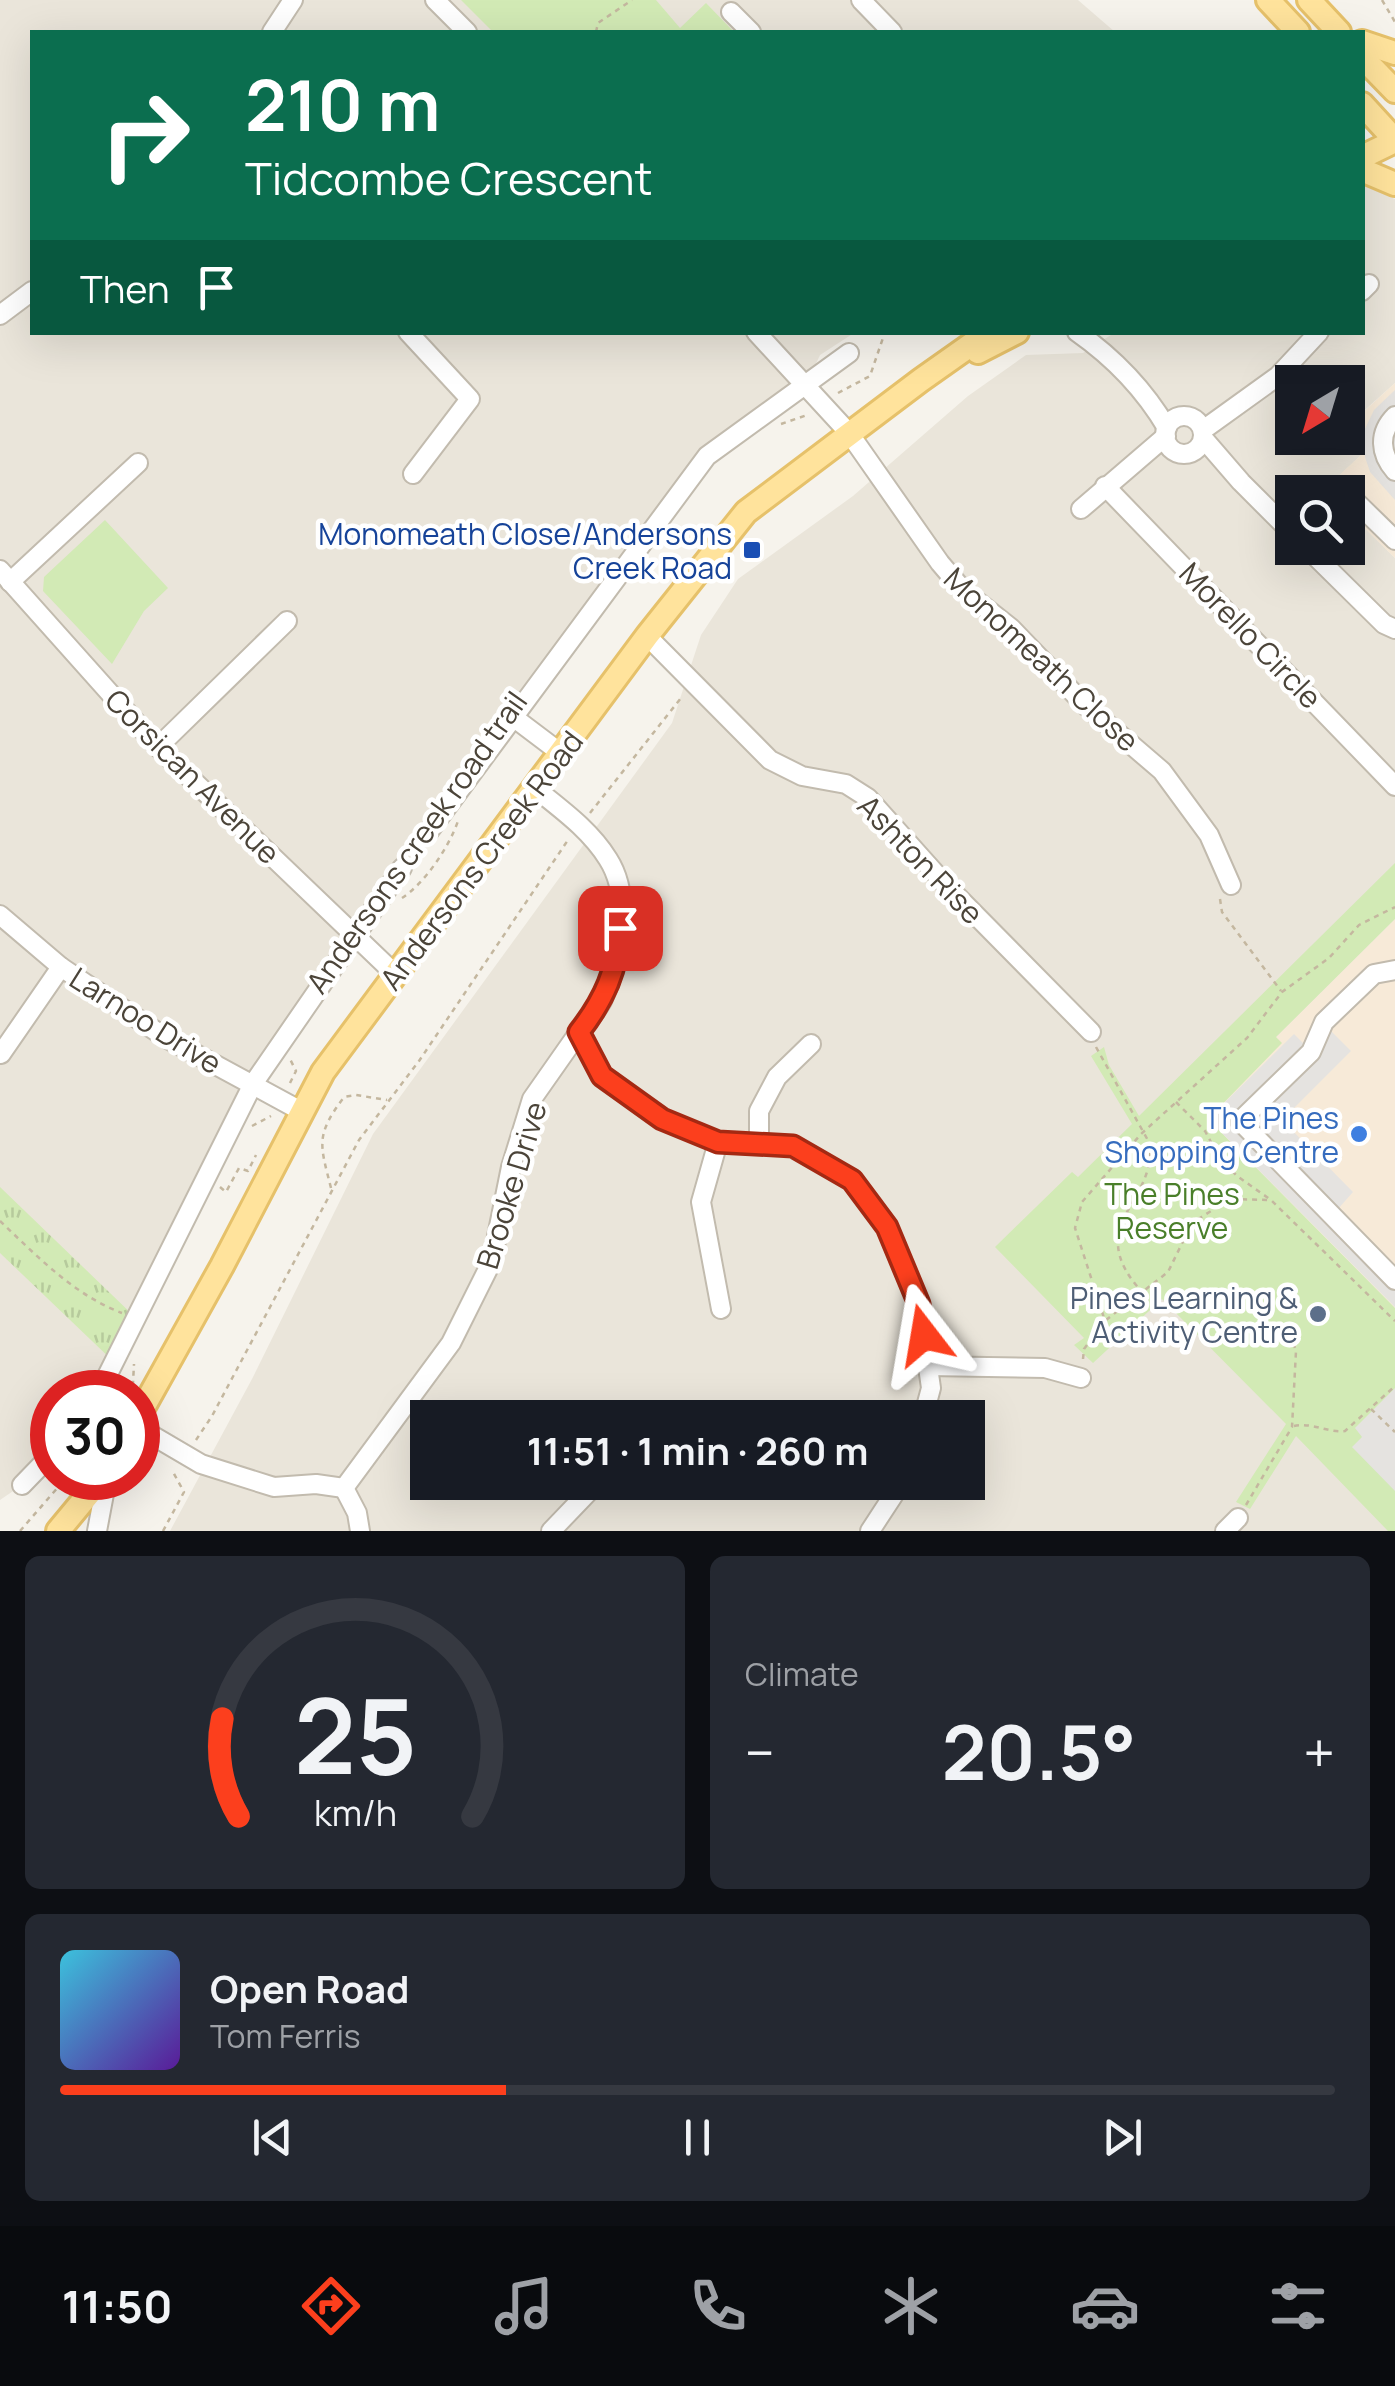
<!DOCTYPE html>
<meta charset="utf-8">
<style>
body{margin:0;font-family:Manrope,sans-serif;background:#242831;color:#f1f3f6;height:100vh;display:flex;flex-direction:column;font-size:38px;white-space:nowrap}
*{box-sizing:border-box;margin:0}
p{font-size:32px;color:#9ea1a6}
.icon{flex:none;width:55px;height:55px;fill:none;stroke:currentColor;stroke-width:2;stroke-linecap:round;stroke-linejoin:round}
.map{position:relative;height:1531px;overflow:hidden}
.panel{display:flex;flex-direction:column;gap:25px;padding:25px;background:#0d0f14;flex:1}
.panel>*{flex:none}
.guide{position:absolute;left:30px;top:30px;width:1335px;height:305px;border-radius:0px;box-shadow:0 10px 40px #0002;background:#0b6e4f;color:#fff;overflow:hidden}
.needle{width:65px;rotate:218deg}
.controls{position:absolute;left:1275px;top:365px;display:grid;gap:20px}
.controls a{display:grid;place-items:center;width:90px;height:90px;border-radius:0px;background:#171b24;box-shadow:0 10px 40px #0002;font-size:50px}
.speed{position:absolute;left:30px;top:1370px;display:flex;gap:20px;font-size:50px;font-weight:700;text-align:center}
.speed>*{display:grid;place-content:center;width:130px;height:130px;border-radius:50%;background:#171b24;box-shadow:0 10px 40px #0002;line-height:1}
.speed .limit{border:15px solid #d22;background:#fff;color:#111}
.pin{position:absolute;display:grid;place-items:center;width:85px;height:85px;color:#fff;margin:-42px;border-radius:20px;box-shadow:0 5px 15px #0006}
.me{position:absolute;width:110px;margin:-55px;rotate:346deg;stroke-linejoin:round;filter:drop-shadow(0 0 8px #0008)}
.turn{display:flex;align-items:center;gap:35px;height:210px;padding:0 50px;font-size:45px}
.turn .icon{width:130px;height:130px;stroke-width:2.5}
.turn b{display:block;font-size:70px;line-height:85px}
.then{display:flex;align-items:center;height:95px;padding:0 50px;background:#0003;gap:20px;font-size:38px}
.big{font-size:75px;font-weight:700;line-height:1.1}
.panel .card{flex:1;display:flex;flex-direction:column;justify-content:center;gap:15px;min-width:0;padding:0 35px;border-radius:15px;background:#242831}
.panel .dial{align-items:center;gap:0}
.dial svg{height:260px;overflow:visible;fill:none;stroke:#363941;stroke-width:7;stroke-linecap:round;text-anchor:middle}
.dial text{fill:#f1f3f6;stroke:none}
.song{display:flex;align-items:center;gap:30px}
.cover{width:120px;height:120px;border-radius:15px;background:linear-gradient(135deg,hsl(190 70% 55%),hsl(270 70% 35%))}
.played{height:10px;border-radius:5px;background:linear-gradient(90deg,#fc3f1d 35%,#363941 35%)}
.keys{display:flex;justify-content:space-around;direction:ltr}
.heat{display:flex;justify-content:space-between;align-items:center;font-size:55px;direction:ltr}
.panel .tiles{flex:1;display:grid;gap:25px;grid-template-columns:1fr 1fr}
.card:last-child{grid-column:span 2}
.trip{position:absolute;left:410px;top:1400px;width:575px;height:100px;border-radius:0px;background:#171b24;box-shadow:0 10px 40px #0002;font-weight:700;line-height:100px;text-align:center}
.tab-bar{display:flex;height:160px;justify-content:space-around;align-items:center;background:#090b0e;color:#9ea1a6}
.tab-bar .icon{width:70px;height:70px}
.tab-bar .current{color:#fc3f1d}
.tab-bar b{font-size:45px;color:#f1f3f6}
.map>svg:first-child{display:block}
.residential{fill:#eae5da;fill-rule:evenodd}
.commercial{fill:#f7ead8}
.grass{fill:url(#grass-tufts)}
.park{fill:#d2eab5}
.parking{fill:#e5e3e0}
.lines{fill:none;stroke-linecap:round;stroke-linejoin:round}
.minor-casing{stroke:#c2bbae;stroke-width:22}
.major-casing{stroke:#e6c16a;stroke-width:28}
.path{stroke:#c4b79f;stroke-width:2.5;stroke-dasharray:5 5;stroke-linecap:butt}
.minor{stroke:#fff;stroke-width:18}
.major{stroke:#ffe39c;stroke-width:22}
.route-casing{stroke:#a42913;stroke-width:25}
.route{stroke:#fc3f1d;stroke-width:18}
.transit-dot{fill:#1a4fb4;stroke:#fff;stroke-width:4}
.shop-dot{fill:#3f7fe0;stroke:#fff;stroke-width:4}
.service-dot{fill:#5c6f8a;stroke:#fff;stroke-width:4}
.labels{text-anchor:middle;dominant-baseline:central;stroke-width:9;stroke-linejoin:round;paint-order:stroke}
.transit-label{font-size:30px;fill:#164399;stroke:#fff;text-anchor:end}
.street-label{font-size:30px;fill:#4b4439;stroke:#fff}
.shop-label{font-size:30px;fill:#366cbe;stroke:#fff;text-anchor:end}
.park-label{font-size:30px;fill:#4a7f2a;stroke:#fff}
.service-label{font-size:30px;fill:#4e5e75;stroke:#fff;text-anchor:end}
</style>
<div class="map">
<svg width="1395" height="1531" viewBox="0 0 1395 1531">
<defs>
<pattern id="grass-tufts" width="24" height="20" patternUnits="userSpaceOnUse" patternTransform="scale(2.5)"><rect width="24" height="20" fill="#d2eab5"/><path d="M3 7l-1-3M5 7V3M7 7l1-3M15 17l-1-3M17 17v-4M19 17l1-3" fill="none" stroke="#b6ca9c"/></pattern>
</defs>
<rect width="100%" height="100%" fill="#f6f3ec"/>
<g class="residential">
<polygon points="0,0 1078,0 1115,32 32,32 32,332 854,333 820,355 806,385 707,456 402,868 253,1084 99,1392 52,1392 52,1454 22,1485 0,1500"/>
<path d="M1363,185L1395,199V383L1348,425L1358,435L1360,456L1325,489L1328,492H1292V548H1348V512L1395,558V919L1276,1038L1282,1043L1208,1119L1395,1308V1531H170L252,1379L373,1134L672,723L701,635L738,579L853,496L968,396L1026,355L1083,353L1114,333L1362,332ZM1292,382H1348V438H1292ZM428,1418H968V1482H428Z"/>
</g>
<g class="commercial">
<polygon points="1395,383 1395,558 1348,512 1348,492 1328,492 1324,489 1360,456 1358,435 1348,426"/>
<polygon points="1395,919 1395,1308 1208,1119 1281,1043 1276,1037"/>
</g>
<polygon class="grass" points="0,1187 137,1319 115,1363 0,1253"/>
<g class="park">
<polygon points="461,0 656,0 680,28 706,3 734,32 493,32"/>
<polygon points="105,520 168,588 144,611 112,664 43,591 44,577"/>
<polygon points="1395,863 1395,919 1276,1037 1282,1043 1208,1119 1395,1308 1395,1531 1388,1531 1296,1436 1250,1509 1236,1502 1286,1424 1162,1299 1093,1363 1074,1345 1084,1338 995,1247 1072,1172 1078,1177 1132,1124 1091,1056 1104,1047 1109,1065 1139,1116"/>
</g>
<g class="parking">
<polygon points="1395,390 1395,500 1370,472 1365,457 1363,433 1374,410"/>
<polygon points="1330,1030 1351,1051 1282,1120 1353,1192 1338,1209 1395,1268 1395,1307 1208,1119 1294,1034 1303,1043"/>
<polygon points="1395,1388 1395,1491 1352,1447 1362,1437 1355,1428"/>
</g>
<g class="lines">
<g class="minor-casing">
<g id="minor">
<polyline points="435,0 467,32"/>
<polyline points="861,0 892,32"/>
<polyline points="731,12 751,32"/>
<polyline points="272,32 293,0"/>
<polyline points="1362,291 1369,284"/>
<polyline points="0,315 32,291"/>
<polyline points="408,332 470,399 413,474"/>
<polyline points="756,332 849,433 940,563 963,590 1011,628 1084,704 1162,771 1209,835 1231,885"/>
<path d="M1077,332C1114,358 1144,389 1167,428"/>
<path d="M1395,416C1378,433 1380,454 1395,471"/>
<circle cx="1184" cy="435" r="19"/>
<polyline points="1203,430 1278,376 1319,332"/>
<polyline points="1203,438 1241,482 1292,533"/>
<polyline points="1105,486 1395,786"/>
<polyline points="1348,494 1395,540"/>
<polyline points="1081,509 1166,436"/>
<polyline points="1307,548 1384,624 1395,629"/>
<polyline points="0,570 158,747 395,974"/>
<polyline points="10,582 138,463"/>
<polyline points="647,636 770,760 802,776 846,784 868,798 944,883 1091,1032"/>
<polyline points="513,717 562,754"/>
<polyline points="158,747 287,621"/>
<path d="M536,789C562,810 590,830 608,859C633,898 621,961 602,1001C596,1012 587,1022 579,1032L601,1076L662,1119L718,1142L793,1146L852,1180L887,1227L919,1304L931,1388L923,1418"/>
<polyline points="427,834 707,456 849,353"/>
<polyline points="0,915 61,967 166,1038 301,1111"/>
<polyline points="1395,970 1374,974 1324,1022 1311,1052 1240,1121 1395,1280"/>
<polyline points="1,1054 61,967"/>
<polyline points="718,1142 701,1202 721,1309"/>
<polyline points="759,1144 759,1111 777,1077 811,1044"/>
<polyline points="928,1366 1045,1368 1081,1378"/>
<polyline points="99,1392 253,1084 402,868"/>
<polyline points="138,1427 201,1464 274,1487 316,1484 344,1488"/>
<polyline points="22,1485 52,1454"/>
<polyline points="344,1488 451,1343 492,1261 511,1167 532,1099 579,1032"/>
<polyline points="344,1488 357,1513 360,1531"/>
<polyline points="97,1531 107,1478"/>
<polyline points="551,1531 598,1482"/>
<polyline points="870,1531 902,1482"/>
<polyline points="1225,1531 1238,1518"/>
</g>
</g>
<g class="major-casing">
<g id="major">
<polyline points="1268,0 1298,32"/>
<polyline points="1309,0 1339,32"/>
<polyline points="1362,42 1395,53"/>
<polyline points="1362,57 1395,91"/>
<polyline points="1362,104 1395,140"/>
<polyline points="1362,157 1395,141"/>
<polyline points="1362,170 1395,184"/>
<polyline points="978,352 1017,332"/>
<polyline points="138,1417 222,1266 323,1072 647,636 746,512 921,380 989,332"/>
<polyline points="58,1531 102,1478"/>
</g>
</g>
<g class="path">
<polyline points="1382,0 1395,22"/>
<polyline points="596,32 598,23 632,0"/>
<polyline points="838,393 870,376 885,332"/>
<polyline points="781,424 807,415"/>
<polyline points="590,813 681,698"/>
<path d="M402,898C425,883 449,847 458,821"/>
<polyline points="1220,899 1222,912 1281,991"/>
<path d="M1096,1047L1150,1144C1156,1204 1081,1225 1142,1292"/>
<polyline points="290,1083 296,1071 290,1059"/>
<polyline points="1176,1102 1205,1131 1220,1159 1237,1176 1271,1200 1395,1321"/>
<polyline points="252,1126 271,1116"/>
<polyline points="220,1187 226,1192 239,1168 248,1171 256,1155"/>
<path d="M331,1188C320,1144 315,1136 344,1097L356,1095L387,1100"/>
<path d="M0,1221C37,1256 74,1295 122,1313"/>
<polyline points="1106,1320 1168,1272 1192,1223 1230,1199 1269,1200"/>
<polyline points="1083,1359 1084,1349 1105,1321 1075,1228 1082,1202 1141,1134 1247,1038 1282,992 1329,958 1359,925 1395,907"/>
<polyline points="124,1392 133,1383 134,1364"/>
<polyline points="1371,1409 1395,1432"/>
<path d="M1294,1426C1312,1422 1327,1433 1345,1431L1395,1386"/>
<polyline points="196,1440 212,1416 359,1140 419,1061 568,840"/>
<polyline points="1246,1505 1292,1427 1296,1351 1291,1336"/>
<polyline points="20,1531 66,1478"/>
<polyline points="163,1531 184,1492 173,1472"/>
</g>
<use href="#minor" class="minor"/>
<use href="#major" class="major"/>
</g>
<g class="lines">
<g class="route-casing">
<path id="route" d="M620,928C618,969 604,1000 579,1032L602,1076L662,1119L718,1142L793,1146L852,1180L887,1227L919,1304L924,1335"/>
</g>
<use href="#route" class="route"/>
</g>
<rect class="transit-dot" x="742" y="540" width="20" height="20" rx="5"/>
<circle class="shop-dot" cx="1359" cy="1134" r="10"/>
<circle class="service-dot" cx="1318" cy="1314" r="10"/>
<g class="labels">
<g class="transit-label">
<text x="732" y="533">Monomeath Close/Andersons<tspan x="732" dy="34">Creek Road</tspan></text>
</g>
<g class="street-label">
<text transform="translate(1251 635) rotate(46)">Morello Circle</text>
<text transform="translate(1042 659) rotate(43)">Monomeath Close</text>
<text transform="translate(193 776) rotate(45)">Corsican Avenue</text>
<text transform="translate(416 842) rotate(-55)">Andersons creek road trail</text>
<text transform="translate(921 859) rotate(46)">Ashton Rise</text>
<text transform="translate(481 860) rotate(-53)">Andersons Creek Road</text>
<text transform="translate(146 1020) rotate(32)">Larnoo Drive</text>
<text transform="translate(511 1185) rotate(-73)">Brooke Drive</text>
</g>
<g class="shop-label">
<text x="1339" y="1117">The Pines<tspan x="1339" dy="34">Shopping Centre</tspan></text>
</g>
<g class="park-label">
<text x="1172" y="1193">The Pines<tspan x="1172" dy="34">Reserve</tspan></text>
</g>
<g class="service-label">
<text x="1298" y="1297">Pines Learning &amp;<tspan x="1298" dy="34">Activity Centre</tspan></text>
</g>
</g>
</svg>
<div class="controls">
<a><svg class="needle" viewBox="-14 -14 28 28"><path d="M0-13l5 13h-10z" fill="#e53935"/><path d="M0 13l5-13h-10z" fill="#9ea1a6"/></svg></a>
<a><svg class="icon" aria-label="search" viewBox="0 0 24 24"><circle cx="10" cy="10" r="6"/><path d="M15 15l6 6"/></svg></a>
</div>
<div class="speed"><div class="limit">30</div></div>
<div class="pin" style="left:620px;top:928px;background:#d93025"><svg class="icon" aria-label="arrive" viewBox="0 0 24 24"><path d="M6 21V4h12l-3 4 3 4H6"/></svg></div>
<svg class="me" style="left:924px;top:1335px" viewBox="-20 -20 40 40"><path d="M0-17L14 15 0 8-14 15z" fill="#fc3f1d" stroke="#fff" stroke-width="4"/></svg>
<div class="trip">11:51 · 1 min · 260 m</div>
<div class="guide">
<div class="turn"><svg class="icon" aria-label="right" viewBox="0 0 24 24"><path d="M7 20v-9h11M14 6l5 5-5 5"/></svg><div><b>210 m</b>Tidcombe Crescent</div></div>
<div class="then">Then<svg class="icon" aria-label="arrive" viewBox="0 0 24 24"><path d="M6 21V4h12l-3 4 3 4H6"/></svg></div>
</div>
</div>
<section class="panel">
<div class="tiles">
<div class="card dial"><svg viewBox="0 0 100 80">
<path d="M14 69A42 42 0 1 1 86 69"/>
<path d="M14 69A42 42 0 0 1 9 39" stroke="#fc3f1d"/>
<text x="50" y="56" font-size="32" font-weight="700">25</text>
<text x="50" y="72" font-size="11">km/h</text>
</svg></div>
<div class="card"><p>Climate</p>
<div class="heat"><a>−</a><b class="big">20.5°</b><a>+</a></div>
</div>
<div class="card">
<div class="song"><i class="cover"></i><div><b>Open Road</b><p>Tom Ferris</p></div></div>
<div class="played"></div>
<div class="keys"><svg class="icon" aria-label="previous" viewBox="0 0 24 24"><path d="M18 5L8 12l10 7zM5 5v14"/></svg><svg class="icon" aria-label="pause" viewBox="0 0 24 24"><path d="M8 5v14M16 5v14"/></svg><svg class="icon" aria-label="next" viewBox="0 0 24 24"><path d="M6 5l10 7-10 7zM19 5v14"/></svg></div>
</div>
</div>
</section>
<nav class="tab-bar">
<b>11:50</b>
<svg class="icon current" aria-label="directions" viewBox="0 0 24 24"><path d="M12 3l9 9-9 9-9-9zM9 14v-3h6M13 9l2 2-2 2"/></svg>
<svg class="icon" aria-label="music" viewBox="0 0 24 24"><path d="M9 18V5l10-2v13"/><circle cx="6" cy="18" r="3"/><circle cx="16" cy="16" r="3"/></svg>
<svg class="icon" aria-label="phone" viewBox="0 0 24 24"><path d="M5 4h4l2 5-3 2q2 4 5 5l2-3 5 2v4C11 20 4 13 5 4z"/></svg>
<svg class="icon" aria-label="climate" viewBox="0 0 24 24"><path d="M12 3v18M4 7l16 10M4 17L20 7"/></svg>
<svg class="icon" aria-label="car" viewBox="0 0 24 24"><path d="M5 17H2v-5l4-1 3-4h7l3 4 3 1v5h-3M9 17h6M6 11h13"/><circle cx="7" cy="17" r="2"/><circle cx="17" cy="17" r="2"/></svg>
<svg class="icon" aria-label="filters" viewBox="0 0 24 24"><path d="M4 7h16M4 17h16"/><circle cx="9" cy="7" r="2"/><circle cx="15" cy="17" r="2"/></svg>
</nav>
